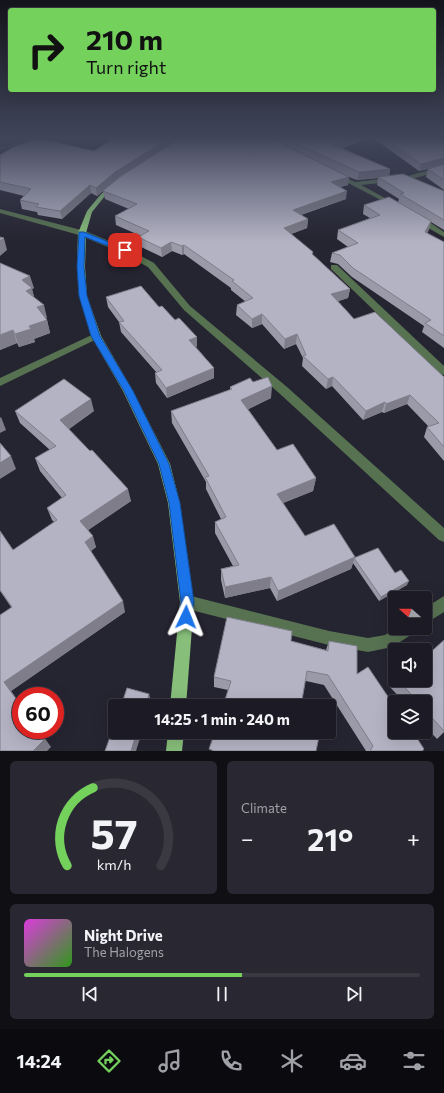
<!DOCTYPE html>
<meta charset="utf-8">
<style>
body{margin:0;font-family:Commissioner,sans-serif;background:#292832;color:#f1f3f6;height:100vh;display:flex;flex-direction:column;font-size:15px;white-space:nowrap}
*{box-sizing:border-box;margin:0}
p{font-size:13px;color:#a0a1a7}
.icon{flex:none;width:22px;height:22px;fill:none;stroke:currentColor;stroke-width:2;stroke-linecap:round;stroke-linejoin:round}
.map{position:relative;height:751px;overflow:hidden}
.details{display:flex;flex-direction:column;gap:10px;padding:10px;background:#0f0f14;flex:1}
.details>*{flex:none}
.top-card{position:absolute;left:8px;top:8px;width:428px;height:84px;border-radius:4px;box-shadow:0 4px 16px #0002,0 0 0 1px #3a3942;background:#74d25c;color:#111;overflow:hidden}
.needle{width:26px;rotate:291deg}
.buttons{position:absolute;left:388px;top:591px;display:grid;gap:8px}
.buttons a{display:grid;place-items:center;width:44px;height:44px;border-radius:4px;background:#1c1b25;box-shadow:0 4px 16px #0002,0 0 0 1px #3a3942;font-size:20px}
.speed{position:absolute;left:12px;top:687px;display:flex;gap:8px;font-size:20px;font-weight:700;text-align:center}
.speed>*{display:grid;place-content:center;width:52px;height:52px;border-radius:50%;background:#1c1b25;box-shadow:0 4px 16px #0002,0 0 0 1px #3a3942;line-height:1}
.speed .limit{border:6px solid #d22;background:#fff;color:#111}
.pin{position:absolute;display:grid;place-items:center;width:34px;height:34px;color:#fff;margin:-17px;border-radius:8px;box-shadow:0 2px 6px #0006}
.me{position:absolute;width:44px;margin:-22px;rotate:2deg;stroke-linejoin:round;filter:drop-shadow(0 0 3px #0008)}
.turn{display:flex;align-items:center;gap:14px;height:84px;padding:0 12px;font-size:18px}
.turn .icon{width:52px;height:52px;stroke-width:2.5}
.turn b{display:block;font-size:28px;line-height:34px}
.big{font-size:30px;font-weight:700;line-height:1.1}
.details .tile{flex:1;display:flex;flex-direction:column;justify-content:center;gap:6px;min-width:0;padding:0 14px;border-radius:6px;background:#292832}
.details .dial{align-items:center;gap:0}
.dial svg{height:104px;overflow:visible;fill:none;stroke:#3a3942;stroke-width:7;stroke-linecap:round;text-anchor:middle}
.dial text{fill:#f1f3f6;stroke:none}
.song{display:flex;align-items:center;gap:12px}
.cover{width:48px;height:48px;border-radius:6px;background:linear-gradient(135deg,hsl(300 70% 55%),hsl(110 70% 35%))}
.played{height:4px;border-radius:2px;background:linear-gradient(90deg,#74d25c 55%,#3a3942 55%)}
.keys{display:flex;justify-content:space-around;direction:ltr}
.heat{display:flex;justify-content:space-between;align-items:center;font-size:22px;direction:ltr}
.details .tiles{flex:1;display:grid;gap:10px;grid-template-columns:1fr 1fr}
.tile:last-child{grid-column:span 2}
.trip{position:absolute;left:108px;top:699px;width:228px;height:40px;border-radius:4px;background:#1c1b25;box-shadow:0 4px 16px #0002,0 0 0 1px #3a3942;font-weight:700;line-height:40px;text-align:center}
.dock{display:flex;height:64px;justify-content:space-around;align-items:center;background:#0b0b0f;color:#a0a1a7}
.dock .icon{width:28px;height:28px}
.dock .active{color:#74d25c}
.dock b{font-size:18px;color:#f1f3f6}
.map>svg:first-child{display:block}
.lines{fill:none;stroke-linecap:round;stroke-linejoin:round}
.stream{fill:#4d4764;fill-rule:evenodd}
.minor{fill:#577251;fill-rule:evenodd}
.major{fill:#87be7a;fill-rule:evenodd}
.wall{fill:#9b9aa9}
.shaded-wall{fill:#7e7d89}
.building{fill:#b4b3c4;stroke:#7e7d89}
.route{fill:#1a73e8;stroke:#114b97}
</style>
<div class="map">
<svg width="444" height="751" viewBox="0 0 444 751">
<rect width="100%" height="100%" fill="#252431"/>
<g class="lines">
<polygon class="stream" points="44,137 48,137 0,150 0,148"/>
<g class="minor">
<polygon points="444,166 444,170 408,180 361,185 396,204 396,206 394,207 333,175 338,174 355,182 408,176"/>
<polygon points="0,209 85,231 128,249 154,263 190,306 287,387 444,528 444,542 439,540 279,393 184,310 148,267 122,253 79,235 0,213"/>
<polygon points="416,217 422,217 444,232 444,237 416,221"/>
<polygon points="331,265 337,265 444,366 444,375 440,374 331,269"/>
<polygon points="96,333 101,336 99,338 0,386 0,378"/>
<polygon points="187,595 329,631 368,638 385,635 396,628 416,628 414,633 392,647 368,652 329,645 187,609 182,607 180,602 182,597"/>
<polygon points="444,596 444,612 425,624 425,608"/>
</g>
<g class="major">
<polygon points="113,185 118,186 105,196 92,212 86,233 85,267 87,296 101,336 133,391 170,464 180,503 194,602 186,706 170,706 180,602 168,503 158,464 123,391 91,336 79,296 77,267 78,233 87,211 101,194"/>
<polygon points="168,732 184,732 182,751 166,751"/>
</g>
</g>
<g class="wall">
<polygon points="116,137 444,137 444,190 426,177 428,169 419,171 372,137 342,148 390,169 389,176 444,191 444,230 431,222 427,233 444,242 444,348 422,332 424,326 352,277 338,264 330,262 332,253 348,247 337,239 338,230 370,218 363,214 364,205 398,202 399,199 377,185 378,178 357,180 349,177 348,185 340,187 346,199 301,215 308,219 307,228 291,234 350,289 348,298 338,301 354,319 444,377 444,461 424,437 427,427 429,427 407,404 384,413 382,412 363,420 332,386 326,389 302,366 303,358 296,344 284,349 262,324 252,328 236,315 237,305 246,302 231,290 231,288 184,254 182,255 172,251 162,257 139,246 138,237 141,236 116,225 115,216 129,209 105,199 103,191 97,196 91,193 62,219 38,215 37,212 22,209 20,200 24,196 0,190 0,155 94,151"/>
<polygon points="0,263 34,288 32,289 34,297 47,318 45,318 47,320 50,333 34,339 35,342 19,347 17,343 0,350"/>
<polygon points="106,297 159,307 175,320 197,337 197,346 196,347 214,368 214,378 167,398 156,383 155,373 157,373 121,332 119,322 108,307"/>
<polygon points="230,387 271,398 248,409 277,450 316,478 313,491 283,503 305,536 355,557 395,573 407,585 379,601 353,563 351,569 277,601 270,588 225,598 221,580 221,569 233,566 215,533 215,522 221,519 206,489 206,482 172,423 171,411 230,390"/>
<polygon points="15,411 94,411 68,429 131,501 88,530 96,547 91,551 125,612 11,691 21,705 21,730 51,747 0,751 11,607 0,591 0,531 13,550 54,522 52,520 47,508 62,498 40,471 35,458 50,450 20,423"/>
<polygon points="444,640 444,732 437,739 425,726 425,702 404,702 389,686 395,677 395,680 425,680 432,651"/>
<polygon points="291,641 326,650 329,641 357,674 424,749 423,751 366,751 324,685 306,681 228,690 214,687 214,677"/>
</g>
<g class="shaded-wall">
<polygon points="171,137 183,137 116,180 97,196 96,188 115,172"/>
<polygon points="354,137 372,137 332,152 333,145"/>
<polygon points="444,158 444,165 419,171 421,164"/>
<polygon points="390,169 389,177 378,177 378,178 357,180 359,172"/>
<polygon points="349,177 348,185 329,190 331,182"/>
<polygon points="90,185 91,193 62,219 60,211"/>
<polygon points="347,191 346,199 292,218 293,210"/>
<polygon points="308,219 307,228 283,237 284,228"/>
<polygon points="431,221 429,230 423,241 425,232"/>
<polygon points="4,238 7,250 0,256 0,241"/>
<polygon points="171,242 172,251 162,257 161,248"/>
<polygon points="184,245 184,254 182,255 182,246"/>
<polygon points="30,276 34,288 32,289 35,301 30,303 22,280"/>
<polygon points="350,289 348,298 330,304 331,294"/>
<polygon points="44,305 47,318 41,320 37,307"/>
<polygon points="262,314 262,324 252,328 252,319"/>
<polygon points="47,320 50,333 34,339 35,342 19,347 15,334 29,326"/>
<polygon points="13,330 17,343 0,350 0,335"/>
<polygon points="297,334 296,344 284,349 285,339"/>
<polygon points="197,337 197,346 190,349 189,340"/>
<polygon points="214,368 214,378 167,398 166,388"/>
<polygon points="333,377 332,386 326,389 328,379"/>
<polygon points="272,386 271,398 241,413 241,400"/>
<polygon points="410,395 407,404 384,413 386,404"/>
<polygon points="91,399 94,411 64,433 60,420"/>
<polygon points="385,402 382,412 363,420 366,411"/>
<polygon points="1,417 6,430 0,433 0,418"/>
<polygon points="11,456 16,469 0,479 0,463"/>
<polygon points="316,478 313,491 276,506 277,494"/>
<polygon points="128,489 131,501 84,533 80,521"/>
<polygon points="93,536 96,547 88,553 85,542"/>
<polygon points="355,557 351,569 277,601 278,591"/>
<polygon points="271,577 270,588 225,598 225,587"/>
<polygon points="409,581 407,585 379,601 381,597"/>
<polygon points="123,601 125,612 11,691 21,705 21,706 4,682"/>
<polygon points="149,694 151,701 150,706 146,706"/>
<polygon points="38,730 39,730 51,747 47,751 33,751"/>
<polygon points="137,732 142,732 136,751 131,751"/>
</g>
<g class="building">
<polygon points="116,137 171,137 115,172 96,188 90,185 60,211 36,207 39,204 20,200 31,189 0,182 0,155 12,148 35,139 42,139 94,151"/>
<polygon points="182,137 268,137 349,177 331,182 347,191 293,210 308,219 284,228 313,252 312,254 350,289 331,294 354,319 375,312 444,377 444,447 427,427 439,423 410,395 386,404 385,402 366,411 333,377 328,379 303,356 306,355 297,334 285,339 262,314 252,319 237,305 253,298 232,281 234,280 184,245 182,246 171,242 161,248 138,237 149,231 115,216 137,204 103,191 105,189 121,176"/>
<polygon points="281,137 354,137 333,145 390,169 359,172"/>
<polygon points="383,137 431,137 444,142 444,158 421,164"/>
<polygon points="444,164 444,180 428,169"/>
<polygon points="403,174 444,191 444,220 400,194 404,193 378,177"/>
<polygon points="389,197 431,221 425,232 444,242 444,336 425,323 431,320 353,268 340,255 332,253 358,243 338,230 380,215 364,205"/>
<polygon points="0,237 4,238 0,241"/>
<polygon points="0,263 30,276 22,280 32,288 26,291 44,305 37,307 47,320 29,326 31,329 15,334 13,330 0,335"/>
<polygon points="141,286 159,307 162,306 175,320 179,318 197,337 189,340 214,368 166,388 155,373 162,370 119,322 124,321 106,297"/>
<polygon points="268,377 272,386 241,400 277,450 293,444 316,478 277,494 305,536 334,524 355,557 278,591 271,577 225,587 221,569 239,565 215,522 226,517 205,477 209,476 171,411 232,389 230,387 250,378 253,382"/>
<polygon points="64,379 91,399 60,420 90,451 92,450 128,489 80,521 93,536 85,542 123,601 4,682 21,706 21,730 38,730 44,740 33,751 0,751 0,615 12,607 0,590 0,531 13,550 57,520 47,508 66,495 35,458 56,446 15,411"/>
<polygon points="0,443 11,456 0,463"/>
<polygon points="378,548 395,573 401,570 409,581 381,597 354,558"/>
<polygon points="227,617 292,631 291,641 328,651 329,641 357,646 357,674 368,667 395,707 395,732 413,732 424,749 422,751 370,751 373,746 328,675 307,671 301,706 223,706 231,681 214,677"/>
<polygon points="444,640 444,731 425,710 425,702 418,702 398,680 425,680 425,650 422,650 427,646 432,651"/>
<polygon points="127,688 149,694 146,706 121,706"/>
<polygon points="115,723 115,732 137,732 131,751 105,751"/>
<polygon points="215,732 320,732 316,751 214,751 209,749"/>
</g>
<linearGradient id="sky" x2="0" y2="1"><stop stop-color="#14141b"/><stop offset="0.57" stop-color="#40455a"/><stop offset="1" stop-color="#40455a" stop-opacity="0"/></linearGradient>
<rect width="444" height="242" fill="url(#sky)"/>
<polygon class="route" points="79,232 84,232 129,250 123,252 85,237 84,267 87,296 100,336 133,391 169,464 180,503 194,602 190,622 186,624 181,622 179,617 181,602 169,503 159,464 124,391 91,336 79,296 77,267"/>
</svg>
<div class="buttons">
<a><svg class="needle" viewBox="-14 -14 28 28"><path d="M0-13l5 13h-10z" fill="#e53935"/><path d="M0 13l5-13h-10z" fill="#a0a1a7"/></svg></a>
<a><svg class="icon" aria-label="sound" viewBox="0 0 24 24"><path d="M4 9h4l5-4v14l-5-4H4zM17 9q2 3 0 6"/></svg></a>
<a><svg class="icon" aria-label="layers" viewBox="0 0 24 24"><path d="M12 4l9 5-9 5-9-5zM3 14l9 5 9-5"/></svg></a>
</div>
<div class="speed"><div class="limit">60</div></div>
<div class="pin" style="left:125px;top:250px;background:#d93025"><svg class="icon" aria-label="arrive" viewBox="0 0 24 24"><path d="M6 21V4h12l-3 4 3 4H6"/></svg></div>
<svg class="me" style="left:186px;top:617px" viewBox="-20 -20 40 40"><path d="M0-17L14 15 0 8-14 15z" fill="#1a73e8" stroke="#fff" stroke-width="4"/></svg>
<div class="trip">14:25 · 1 min · 240 m</div>
<div class="top-card">
<div class="turn"><svg class="icon" aria-label="right" viewBox="0 0 24 24"><path d="M7 20v-9h11M14 6l5 5-5 5"/></svg><div><b>210 m</b>Turn right</div></div>
</div>
</div>
<section class="details">
<div class="tiles">
<div class="tile dial"><svg viewBox="0 0 100 80">
<path d="M14 69A42 42 0 1 1 86 69"/>
<path d="M14 69A42 42 0 0 1 34 9" stroke="#74d25c"/>
<text x="50" y="56" font-size="32" font-weight="700">57</text>
<text x="50" y="72" font-size="11">km/h</text>
</svg></div>
<div class="tile"><p>Climate</p>
<div class="heat"><a>−</a><b class="big">21°</b><a>+</a></div>
</div>
<div class="tile">
<div class="song"><i class="cover"></i><div><b>Night Drive</b><p>The Halogens</p></div></div>
<div class="played"></div>
<div class="keys"><svg class="icon" aria-label="previous" viewBox="0 0 24 24"><path d="M18 5L8 12l10 7zM5 5v14"/></svg><svg class="icon" aria-label="pause" viewBox="0 0 24 24"><path d="M8 5v14M16 5v14"/></svg><svg class="icon" aria-label="next" viewBox="0 0 24 24"><path d="M6 5l10 7-10 7zM19 5v14"/></svg></div>
</div>
</div>
</section>
<nav class="dock">
<b>14:24</b>
<svg class="icon active" aria-label="directions" viewBox="0 0 24 24"><path d="M12 3l9 9-9 9-9-9zM9 14v-3h6M13 9l2 2-2 2"/></svg>
<svg class="icon" aria-label="music" viewBox="0 0 24 24"><path d="M9 18V5l10-2v13"/><circle cx="6" cy="18" r="3"/><circle cx="16" cy="16" r="3"/></svg>
<svg class="icon" aria-label="phone" viewBox="0 0 24 24"><path d="M5 4h4l2 5-3 2q2 4 5 5l2-3 5 2v4C11 20 4 13 5 4z"/></svg>
<svg class="icon" aria-label="climate" viewBox="0 0 24 24"><path d="M12 3v18M4 7l16 10M4 17L20 7"/></svg>
<svg class="icon" aria-label="car" viewBox="0 0 24 24"><path d="M5 17H2v-5l4-1 3-4h7l3 4 3 1v5h-3M9 17h6M6 11h13"/><circle cx="7" cy="17" r="2"/><circle cx="17" cy="17" r="2"/></svg>
<svg class="icon" aria-label="filters" viewBox="0 0 24 24"><path d="M4 7h16M4 17h16"/><circle cx="9" cy="7" r="2"/><circle cx="15" cy="17" r="2"/></svg>
</nav>
